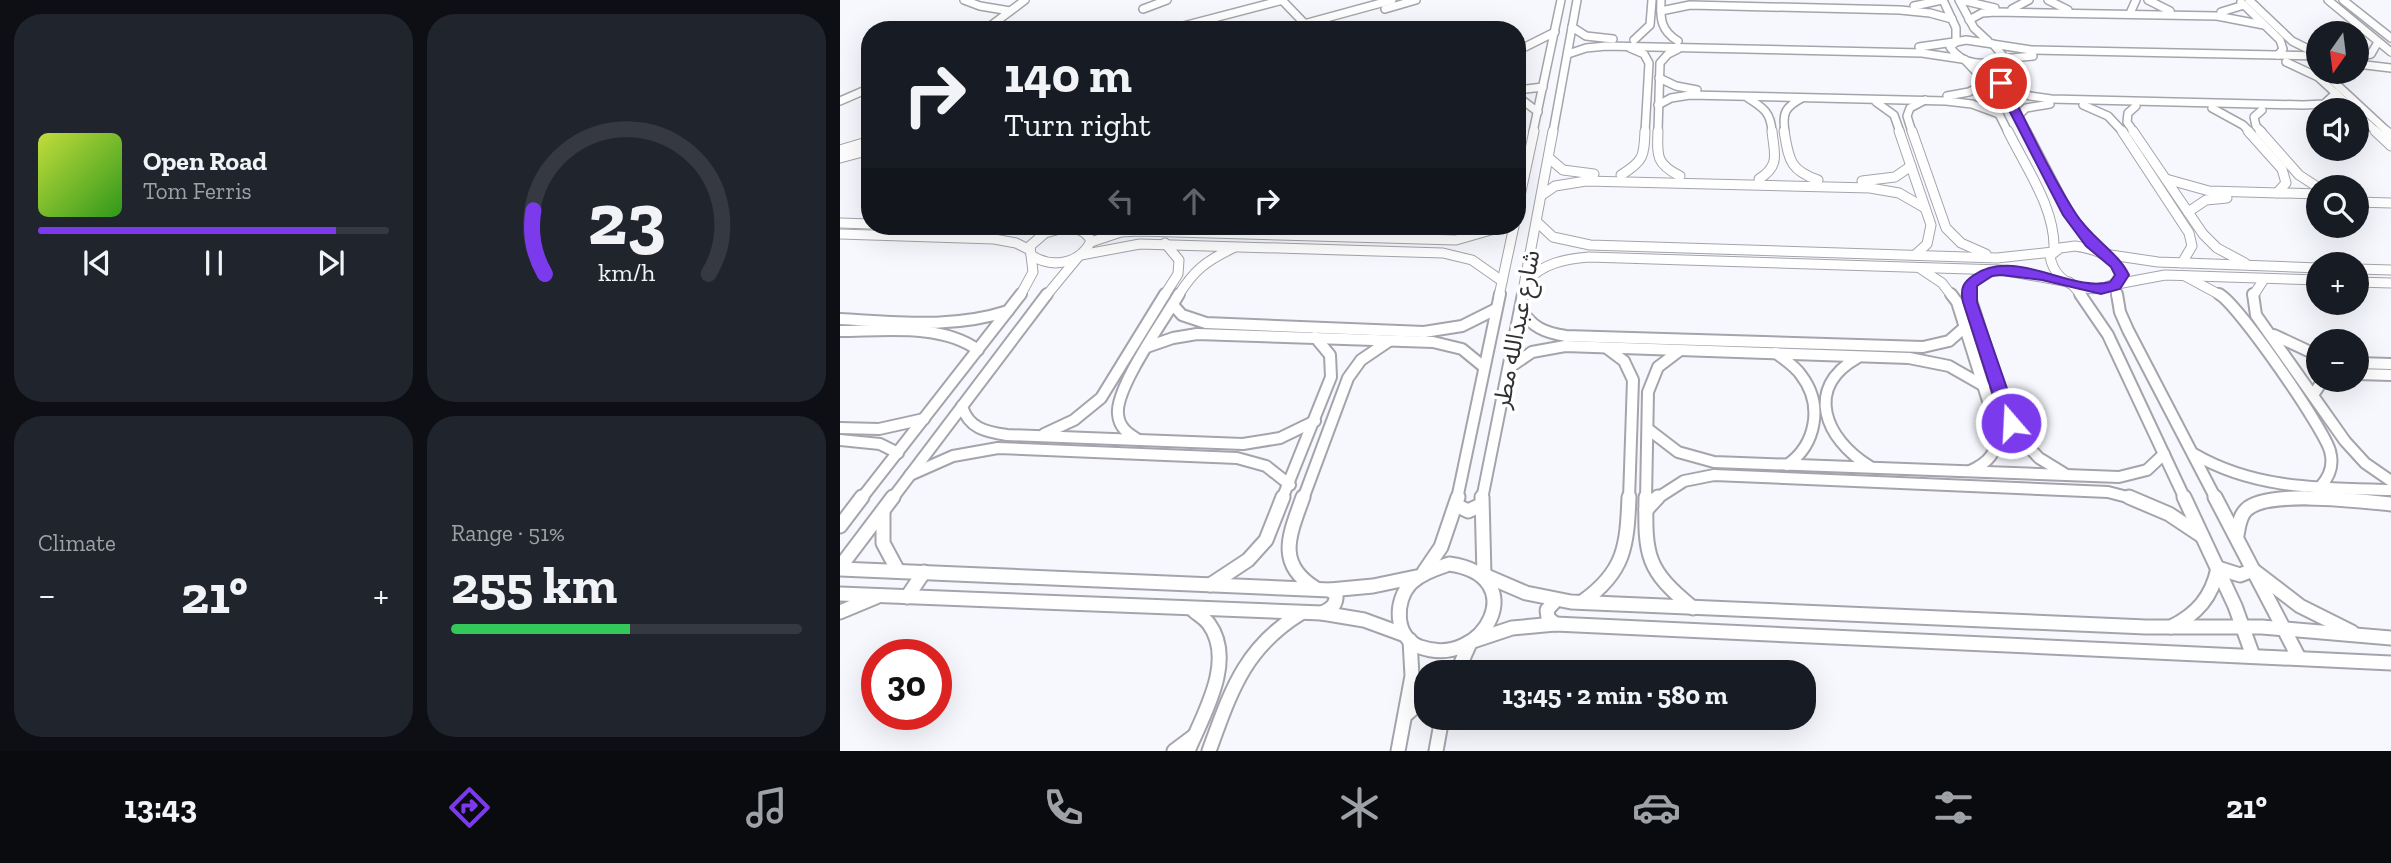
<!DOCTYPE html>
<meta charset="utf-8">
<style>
body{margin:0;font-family:"Zilla Slab","Noto Sans Arabic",serif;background:#20242c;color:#f1f3f6;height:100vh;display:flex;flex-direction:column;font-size:26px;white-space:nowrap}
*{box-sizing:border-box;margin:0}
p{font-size:23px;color:#9ea1a6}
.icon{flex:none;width:38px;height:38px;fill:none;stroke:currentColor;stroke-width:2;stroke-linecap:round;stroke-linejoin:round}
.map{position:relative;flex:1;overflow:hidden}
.panel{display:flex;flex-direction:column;gap:14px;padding:14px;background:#0d0f14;width:840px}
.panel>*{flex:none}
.banner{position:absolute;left:21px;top:21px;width:665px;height:214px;border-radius:28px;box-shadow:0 7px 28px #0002;background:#171b24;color:#f1f3f6;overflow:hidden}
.needle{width:46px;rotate:194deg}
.buttons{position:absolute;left:1466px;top:21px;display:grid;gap:14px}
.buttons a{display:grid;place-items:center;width:63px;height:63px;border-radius:50%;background:#171b24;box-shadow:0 7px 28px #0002;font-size:35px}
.speed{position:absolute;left:21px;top:639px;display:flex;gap:14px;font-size:35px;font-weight:700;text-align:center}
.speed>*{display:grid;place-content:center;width:91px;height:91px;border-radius:50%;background:#171b24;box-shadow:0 7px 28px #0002;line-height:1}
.speed .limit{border:10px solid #d22;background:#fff;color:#111}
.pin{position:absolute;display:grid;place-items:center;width:60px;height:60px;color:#fff;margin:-30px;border:4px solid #fff;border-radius:50%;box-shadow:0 2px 7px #0007}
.me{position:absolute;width:77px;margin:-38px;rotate:341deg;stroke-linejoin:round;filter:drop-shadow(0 0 5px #0008)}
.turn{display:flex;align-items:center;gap:24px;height:147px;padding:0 28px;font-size:32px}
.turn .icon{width:91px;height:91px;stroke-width:2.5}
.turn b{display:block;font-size:49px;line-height:60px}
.lanes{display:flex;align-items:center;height:66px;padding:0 28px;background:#0003;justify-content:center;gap:35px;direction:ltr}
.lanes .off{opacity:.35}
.big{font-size:52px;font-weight:700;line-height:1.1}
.panel .widget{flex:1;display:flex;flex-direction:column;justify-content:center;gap:10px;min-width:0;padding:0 24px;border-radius:28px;background:#20242c}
.panel .dial{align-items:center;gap:0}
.dial svg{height:182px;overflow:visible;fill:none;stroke:#363941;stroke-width:7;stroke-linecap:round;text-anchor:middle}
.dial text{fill:#f1f3f6;stroke:none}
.song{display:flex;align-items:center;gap:21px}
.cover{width:84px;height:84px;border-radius:10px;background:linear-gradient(135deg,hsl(70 70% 55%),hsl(110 70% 35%))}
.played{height:7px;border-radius:4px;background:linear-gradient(90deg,#7c3aed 85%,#363941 85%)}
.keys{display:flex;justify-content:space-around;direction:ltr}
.heat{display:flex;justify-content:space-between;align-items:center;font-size:38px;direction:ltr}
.charge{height:10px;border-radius:5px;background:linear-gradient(90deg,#34c759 51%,#363941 0)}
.panel .tiles{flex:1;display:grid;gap:14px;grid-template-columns:repeat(2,1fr)}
.trip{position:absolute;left:574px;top:660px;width:402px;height:70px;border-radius:28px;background:#171b24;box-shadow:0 7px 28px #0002;font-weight:700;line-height:70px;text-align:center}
.menu{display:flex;height:112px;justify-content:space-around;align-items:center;background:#090b0e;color:#9ea1a6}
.menu .icon{width:49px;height:49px}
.menu .on{color:#7c3aed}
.menu b{font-size:32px;color:#f1f3f6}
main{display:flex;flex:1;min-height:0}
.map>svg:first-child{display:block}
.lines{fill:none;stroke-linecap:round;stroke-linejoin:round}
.minor-far3-casing{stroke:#a4a5ac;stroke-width:10}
.minor-far2-casing{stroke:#a4a5ac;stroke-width:11}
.minor-far1-casing{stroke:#a4a5ac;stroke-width:14}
.minor-casing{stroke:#a4a5ac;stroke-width:17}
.minor-far3{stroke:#fff;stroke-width:7}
.minor-far2{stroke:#fff;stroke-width:9}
.minor-far1{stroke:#fff;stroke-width:10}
.minor{stroke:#fff;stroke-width:13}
.route{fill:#7c3aed;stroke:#51269a;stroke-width:2}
.labels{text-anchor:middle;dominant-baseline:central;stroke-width:7;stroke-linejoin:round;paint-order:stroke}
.street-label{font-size:24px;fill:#303133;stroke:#fff}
</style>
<main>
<section class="panel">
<div class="tiles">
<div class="widget">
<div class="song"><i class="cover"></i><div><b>Open Road</b><p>Tom Ferris</p></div></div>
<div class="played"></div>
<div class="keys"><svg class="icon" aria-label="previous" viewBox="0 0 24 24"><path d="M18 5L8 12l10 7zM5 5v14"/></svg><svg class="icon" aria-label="pause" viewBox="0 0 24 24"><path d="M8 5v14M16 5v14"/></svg><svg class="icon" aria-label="next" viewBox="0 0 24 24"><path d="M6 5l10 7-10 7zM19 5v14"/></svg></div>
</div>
<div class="widget dial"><svg viewBox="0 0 100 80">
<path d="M14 69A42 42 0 1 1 86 69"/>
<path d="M14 69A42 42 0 0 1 9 41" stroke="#7c3aed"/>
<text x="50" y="56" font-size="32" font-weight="700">23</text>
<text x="50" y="72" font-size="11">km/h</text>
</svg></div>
<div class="widget"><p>Climate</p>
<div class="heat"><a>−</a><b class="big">21°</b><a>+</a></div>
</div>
<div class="widget"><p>Range · 51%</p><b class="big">255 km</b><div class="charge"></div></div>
</div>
</section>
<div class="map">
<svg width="1551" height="751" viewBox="0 0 1551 751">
<rect width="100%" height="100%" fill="#f7f8fe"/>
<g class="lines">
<g class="minor-far3-casing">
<g id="minor-far3">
<polyline points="124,0 140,6 170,11"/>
<polyline points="442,0 465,24"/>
<path d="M821,0C820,19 821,31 838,41"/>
<polyline points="1103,0 1116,28 1116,42"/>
<polyline points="1119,0 1134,28 1148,41"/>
<polyline points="1121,0 1155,8"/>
<polyline points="1208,0 1228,10"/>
<polyline points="1308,0 1330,11"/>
<polyline points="1409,0 1452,41 1476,53"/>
<polyline points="1488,0 1551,52"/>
<polyline points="1503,0 1551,38"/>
<polyline points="1401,2 1440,40 1443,49 1438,55"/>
<polyline points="1074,6 1102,0"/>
<polyline points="303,9 327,0"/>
<polyline points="545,9 576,0"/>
<polyline points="1172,9 1189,0"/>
<polyline points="821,11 850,5 1060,10 1090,13 1112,19"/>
<polyline points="1291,11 1296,0"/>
<polyline points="1381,12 1404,5"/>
<polyline points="1129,20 1142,13 1156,12 1377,16 1424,25"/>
<polyline points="732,27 746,36 773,39"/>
<polyline points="145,30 185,0"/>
<polyline points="328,30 443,0"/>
<polyline points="442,30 552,0"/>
<polyline points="794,40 810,25 812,0"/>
<path d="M1126,40L1153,44L1163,56C1146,68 1122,65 1110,47L1116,42Z"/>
<polyline points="1152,44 1191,50 1479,56"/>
<polyline points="1079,47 1114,42"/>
<polyline points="790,48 804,54 809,63 805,132"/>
<polyline points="677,51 715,32"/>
<polyline points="728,54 746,48 766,46 1082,53 1122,59"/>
<polyline points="1517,57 1531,54 1538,42"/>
<polyline points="1161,59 1193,56"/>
<polyline points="1125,60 1140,76 1168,132"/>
<polyline points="1160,60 1157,76 1187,132"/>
<polyline points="1446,62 1478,77 1514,110"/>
<polyline points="1517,64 1551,68"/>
<polyline points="1490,72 1494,82 1548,132"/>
<polyline points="819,78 836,86 857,90"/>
<polyline points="1162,85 1190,96 1211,99 1463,105 1484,104 1496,93"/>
<polyline points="677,90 703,87"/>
<polyline points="677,96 698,112"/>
<polyline points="1107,96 1129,92 1144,84"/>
<path d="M908,98C924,108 931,113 932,132"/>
<polyline points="0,101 30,88"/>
<polyline points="1036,102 1054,115 1060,132"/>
<polyline points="818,105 831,98 850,95 1106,101 1132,104 1159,114"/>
<polyline points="1243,105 1268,116 1283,132"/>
<polyline points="1372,108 1403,125 1410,132"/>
<polyline points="1517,114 1537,132"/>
<polyline points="1178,116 1186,108 1210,104"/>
<polyline points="693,132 721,0"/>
<polyline points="713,132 737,0"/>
<polyline points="818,132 820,63 828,54 838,49"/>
<path d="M945,132C942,113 945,107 962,98"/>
<polyline points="1072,132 1067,116 1070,108 1085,100"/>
<polyline points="1294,132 1287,122 1288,113 1296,106"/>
<polyline points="1422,132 1416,126 1414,117 1422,110"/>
</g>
</g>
<g class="minor-far2-casing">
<g id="minor-far2">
<path d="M818,131C817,156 816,164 840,176"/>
<path d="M944,131C949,159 949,170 978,180"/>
<polyline points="1059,131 1091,225 1087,244 1075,255"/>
<polyline points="1072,131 1106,228 1121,243 1146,254"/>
<path d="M1168,131C1186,168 1216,209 1214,251"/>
<polyline points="1186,131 1230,215 1261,253"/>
<polyline points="1282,131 1349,233 1352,246 1342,263"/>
<polyline points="1293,131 1363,234 1377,248 1405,263"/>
<polyline points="1408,131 1442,169 1446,183 1437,193"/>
<polyline points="1420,131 1459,175 1479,188"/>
<polyline points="1535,131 1551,146"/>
<polyline points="1546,131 1551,135"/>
<polyline points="0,150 30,141"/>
<polyline points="0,158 30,150"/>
<polyline points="709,158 723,170 754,174"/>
<path d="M781,175C804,161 804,156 805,131"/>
<path d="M919,179C941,165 934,153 932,131"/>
<polyline points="1326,179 1369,191 1479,194"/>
<polyline points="1022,181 1055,177 1071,166"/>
<polyline points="702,195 715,186 746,181 1030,188 1059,193 1085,208"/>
<polyline points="1517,202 1551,203"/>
<polyline points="677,210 694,131"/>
<polyline points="1348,212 1366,200 1387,198"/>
<polyline points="697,222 713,237 750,245 1157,258 1213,252"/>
<polyline points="0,223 30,224"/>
<polyline points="106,226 211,228"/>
<path d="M224,228C236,228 246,230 251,241C240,264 212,269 191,255L190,246L205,233Z"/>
<polyline points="0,234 154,239 176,243 190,250"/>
<polyline points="251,242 281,232 299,231 616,240 665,226"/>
<path d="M1235,246C1255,249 1281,256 1281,280C1256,297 1215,289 1210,256L1220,248Z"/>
<polyline points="1264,254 1318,262 1479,268"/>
<polyline points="241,255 300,244 603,253 632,260 662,281"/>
<polyline points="1081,269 1102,283 1112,296"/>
<polyline points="1517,269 1551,270"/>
<polyline points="1345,276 1382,296"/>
<path d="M686,282C703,263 725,259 749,257L1161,270L1229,282"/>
<polyline points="1517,282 1551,283"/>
<polyline points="1232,284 1242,296"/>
<polyline points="1277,284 1325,275 1479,280"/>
<polyline points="1275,286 1277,296"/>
<polyline points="180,296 193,272 191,255"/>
<polyline points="206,296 239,256"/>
<polyline points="324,296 338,274 339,260 325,243"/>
<path d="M338,296C354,270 366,261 393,248"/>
<polyline points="659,296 674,226"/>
<polyline points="682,296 713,131"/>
<polyline points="1129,296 1128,292 1136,279 1151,272"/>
<polyline points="1413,296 1424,279"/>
</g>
</g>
<g class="minor-far1-casing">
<g id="minor-far1">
<path d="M1111,294L1117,302L1158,433C1157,453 1148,463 1130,471"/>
<polyline points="1129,294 1166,410 1177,435 1199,458 1225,474"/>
<polyline points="1240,294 1268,335 1345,499"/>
<polyline points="1277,294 1280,312 1288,330 1376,499"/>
<path d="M1379,294C1398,304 1485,430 1490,451C1494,465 1490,476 1481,486"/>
<polyline points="1413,294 1416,315 1505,441 1525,463 1551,481"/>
<polyline points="333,305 342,315 366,323 584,332 622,326 656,309"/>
<path d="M681,308C690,327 706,333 726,336L1083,347L1109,341L1125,327"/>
<path d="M0,319C57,322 113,329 168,311"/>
<path d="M0,331C43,331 101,323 138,350"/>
<polyline points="1434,335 1479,356"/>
<polyline points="307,347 333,338 357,334 593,342 622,349 644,367"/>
<polyline points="768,349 784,361 793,380 789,499"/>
<path d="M936,353C945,360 955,366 961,375C984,405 976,445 947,465"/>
<path d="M1017,358C964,388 985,439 1029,466"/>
<polyline points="1517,363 1551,364"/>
<polyline points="670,367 692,352 725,346 1069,358 1109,366 1144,386"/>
<polyline points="1517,374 1551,375"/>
<polyline points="1473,395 1483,380"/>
<path d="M122,406C128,428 146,432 167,435L403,444L440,438L475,421"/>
<polyline points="0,428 39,429 84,419"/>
<polyline points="808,429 838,452 874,462 1279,477 1307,470 1324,454"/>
<polyline points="204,434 234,420 261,398 325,294"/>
<path d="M297,439C287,433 279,427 278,414C275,388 324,320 339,294"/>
<polyline points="0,440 40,444 58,453"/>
<path d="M1354,454C1416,490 1482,488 1551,490"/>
<polyline points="70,475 113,456 158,448 397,458 426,466 450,485"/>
<polyline points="21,499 181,294"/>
<polyline points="52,499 207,294"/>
<polyline points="442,499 491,377 490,355 475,337"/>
<polyline points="463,499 508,378 521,360 549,341"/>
<polyline points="617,499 660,294"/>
<polyline points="642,499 683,294"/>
<polyline points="806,499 808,392 818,367 839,351"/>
<polyline points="816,499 844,481 874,475 1268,492 1295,499"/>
<polyline points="1432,499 1475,499"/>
</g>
</g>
<g class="minor-casing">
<g id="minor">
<path d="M463,497C450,534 435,563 475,588"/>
<polyline points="642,497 644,575"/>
<path d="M806,497C805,556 806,570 853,608"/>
<polyline points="1289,497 1329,514 1362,536"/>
<polyline points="1344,497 1395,606 1413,656"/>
<polyline points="1375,497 1459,658"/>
<polyline points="616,505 628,511 641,505"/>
<polyline points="806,510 818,497"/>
<polyline points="43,512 43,543 58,571"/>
<polyline points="0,526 22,497"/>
<path d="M1397,535C1399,526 1399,517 1406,510C1427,489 1521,501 1551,504"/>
<path d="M609,564C693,575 645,670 580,647C554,637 554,601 571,583C582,573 595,569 609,564Z"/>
<polyline points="0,567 53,497"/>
<polyline points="0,569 490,590 533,586 576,577"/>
<polyline points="584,572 601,547 618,497"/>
<polyline points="644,575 686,593 731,602 1306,627 1422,627 1551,638"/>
<polyline points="370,585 408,560 426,540 443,497"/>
<polyline points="0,594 482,613 524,620 565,635"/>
<polyline points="67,597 84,572"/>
<path d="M742,602C785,572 787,546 789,497"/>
<polyline points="0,612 36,597"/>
<path d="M482,613C491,609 497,605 496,594L490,590"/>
<polyline points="715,624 708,618 707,610 716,600"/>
<path d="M1331,627C1357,614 1372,597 1378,568L1400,575L1413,570L1460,606L1512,632"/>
<polyline points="633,641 672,628 715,624 1551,663"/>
<polyline points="617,672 630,643"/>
<polyline points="567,714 576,706 586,703"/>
<polyline points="334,751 354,736"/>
<path d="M348,751C363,715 396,661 369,624C365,618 357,614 352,609"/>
<path d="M369,751C391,691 404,648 461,613"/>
<polyline points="558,751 572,676 570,640"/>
<polyline points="596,751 602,718"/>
</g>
</g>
<use href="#minor-far3" class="minor-far3"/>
<use href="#minor-far2" class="minor-far2"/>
<use href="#minor-far1" class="minor-far1"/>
<use href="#minor" class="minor"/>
</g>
<path class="route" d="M1157,81L1166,83C1189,126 1209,173 1236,214C1251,238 1278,252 1289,275L1280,289L1261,294L1202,280L1161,275L1152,276L1137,286V302L1179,423L1176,427H1165L1162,423L1123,302C1120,289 1123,282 1134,275C1176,247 1232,293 1270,282L1275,275L1271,267L1246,246L1223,215L1155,83Z"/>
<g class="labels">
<g class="street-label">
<text transform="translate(676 329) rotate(-79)">شارع عبدالله مطر</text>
</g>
</g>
</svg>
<div class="buttons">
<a><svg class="needle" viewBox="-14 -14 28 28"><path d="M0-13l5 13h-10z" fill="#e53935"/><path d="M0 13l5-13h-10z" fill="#9ea1a6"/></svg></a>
<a><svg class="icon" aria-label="sound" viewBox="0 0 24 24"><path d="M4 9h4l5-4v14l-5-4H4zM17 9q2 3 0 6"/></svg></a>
<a><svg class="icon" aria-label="search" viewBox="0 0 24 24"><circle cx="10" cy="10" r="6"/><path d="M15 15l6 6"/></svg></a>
<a>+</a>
<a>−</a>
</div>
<div class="speed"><div class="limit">30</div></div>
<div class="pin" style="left:1161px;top:83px;background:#d93025"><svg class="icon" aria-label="arrive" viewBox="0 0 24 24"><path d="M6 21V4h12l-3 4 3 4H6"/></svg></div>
<svg class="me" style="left:1171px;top:423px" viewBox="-20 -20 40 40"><circle r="17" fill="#7c3aed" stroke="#fff" stroke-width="3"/><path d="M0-11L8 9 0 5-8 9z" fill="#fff"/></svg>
<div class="trip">13:45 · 2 min · 580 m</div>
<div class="banner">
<div class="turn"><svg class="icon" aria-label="right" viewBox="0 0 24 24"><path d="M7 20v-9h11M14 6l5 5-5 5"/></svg><div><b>140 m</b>Turn right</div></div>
<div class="lanes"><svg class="icon off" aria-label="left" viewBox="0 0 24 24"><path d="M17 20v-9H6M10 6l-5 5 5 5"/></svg><svg class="icon off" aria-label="ahead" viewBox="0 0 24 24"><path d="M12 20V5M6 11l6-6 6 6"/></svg><svg class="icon" aria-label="right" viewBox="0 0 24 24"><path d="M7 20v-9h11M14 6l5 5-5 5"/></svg></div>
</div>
</div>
</main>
<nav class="menu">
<b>13:43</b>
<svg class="icon on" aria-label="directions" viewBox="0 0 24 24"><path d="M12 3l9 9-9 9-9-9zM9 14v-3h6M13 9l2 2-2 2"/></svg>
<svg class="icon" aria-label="music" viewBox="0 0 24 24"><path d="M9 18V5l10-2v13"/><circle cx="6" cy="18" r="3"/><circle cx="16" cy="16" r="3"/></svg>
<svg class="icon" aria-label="phone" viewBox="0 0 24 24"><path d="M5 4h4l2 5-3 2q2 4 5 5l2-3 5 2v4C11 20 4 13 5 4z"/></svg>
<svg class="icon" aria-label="climate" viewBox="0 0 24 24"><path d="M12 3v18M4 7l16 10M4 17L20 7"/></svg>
<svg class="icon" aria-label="car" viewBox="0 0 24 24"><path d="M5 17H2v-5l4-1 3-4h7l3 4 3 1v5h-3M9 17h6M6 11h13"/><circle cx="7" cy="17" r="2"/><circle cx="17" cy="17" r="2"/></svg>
<svg class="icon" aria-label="filters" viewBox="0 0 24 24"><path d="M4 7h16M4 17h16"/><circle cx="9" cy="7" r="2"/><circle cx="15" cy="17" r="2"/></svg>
<b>21°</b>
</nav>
